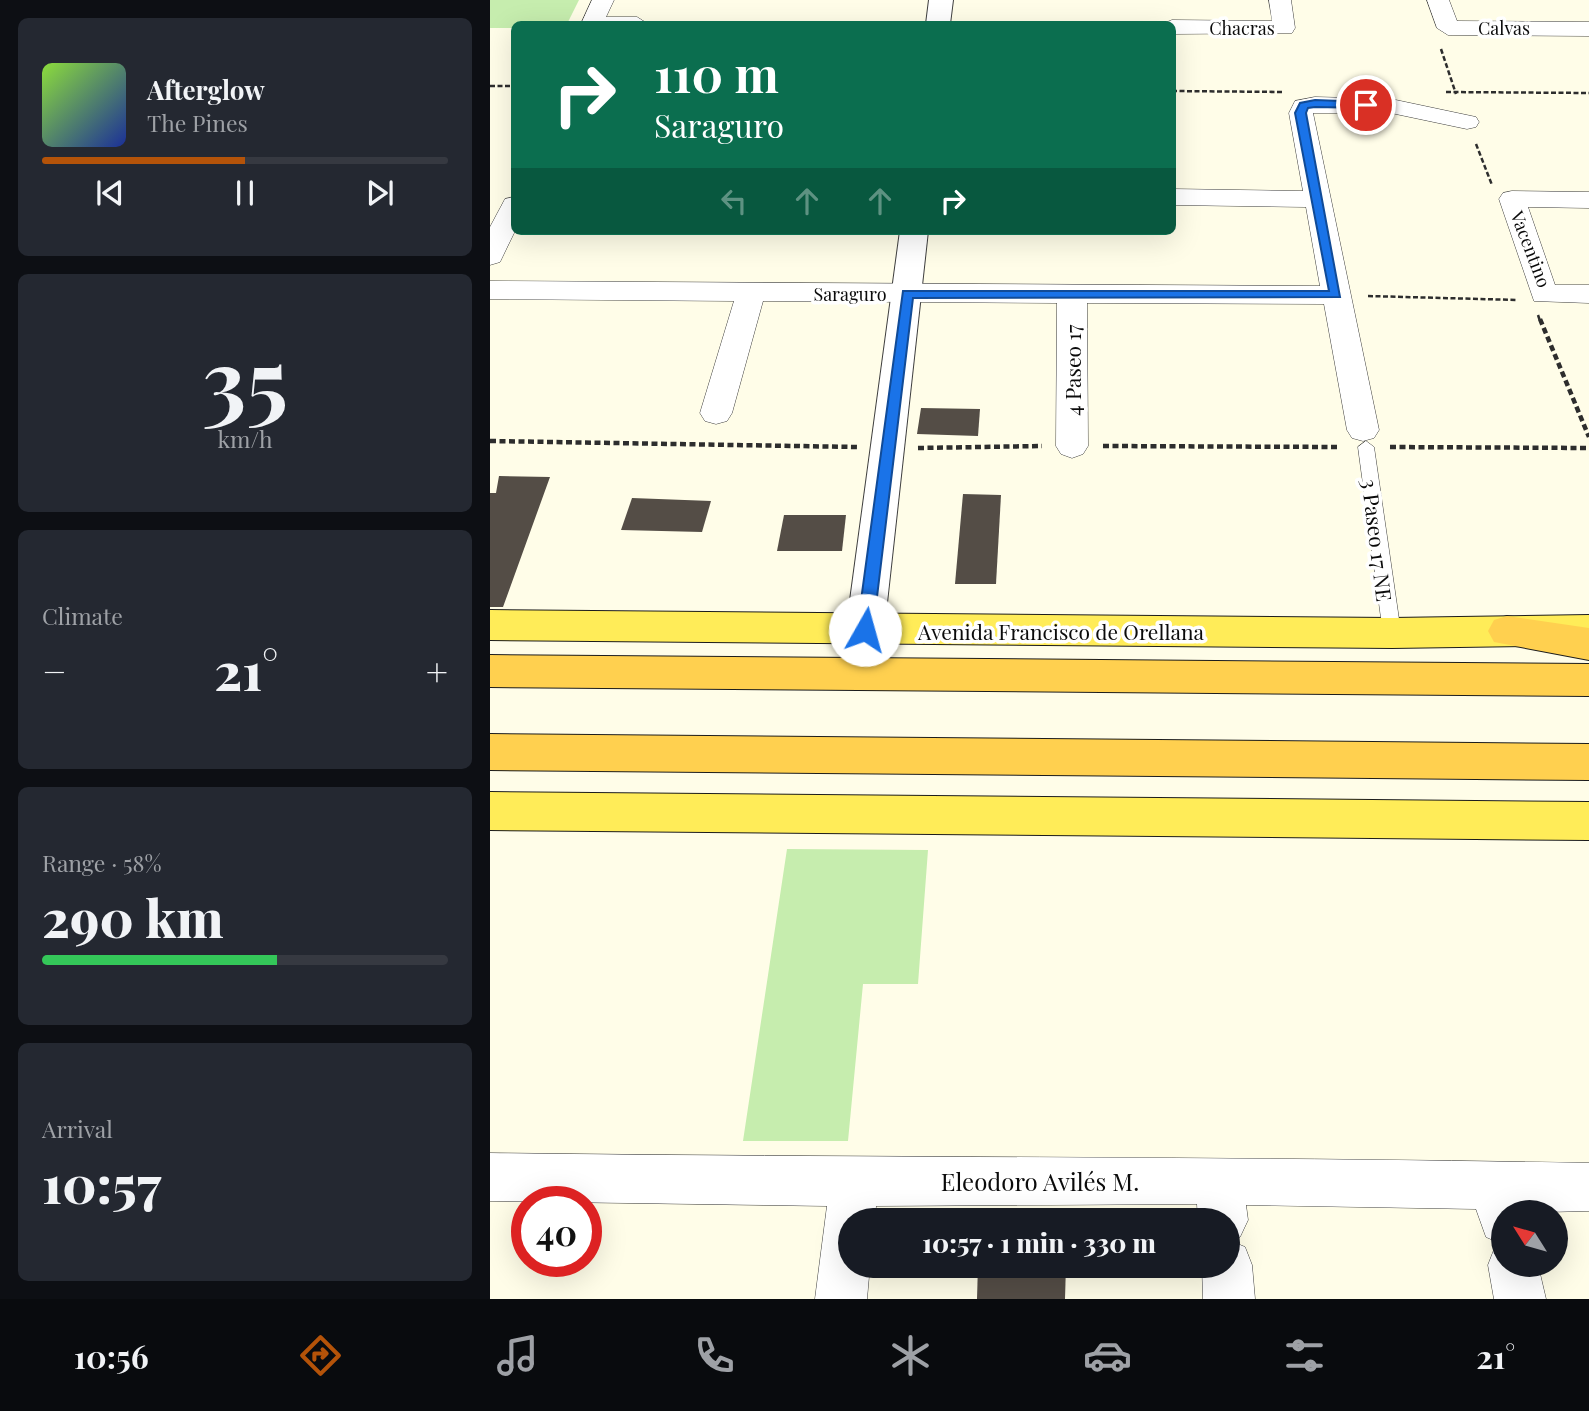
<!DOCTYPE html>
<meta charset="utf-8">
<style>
body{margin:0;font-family:"Playfair Display",serif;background:#242831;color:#f1f3f6;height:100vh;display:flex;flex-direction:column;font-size:26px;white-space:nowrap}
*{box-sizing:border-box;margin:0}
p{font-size:23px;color:#9ea1a6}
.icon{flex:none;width:38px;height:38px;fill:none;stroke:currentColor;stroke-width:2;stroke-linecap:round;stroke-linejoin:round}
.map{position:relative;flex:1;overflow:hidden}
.drawer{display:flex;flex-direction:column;gap:18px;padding:18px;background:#0d0f14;width:490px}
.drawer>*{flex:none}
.guide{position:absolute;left:21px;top:21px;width:665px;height:214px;border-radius:10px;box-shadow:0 7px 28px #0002;background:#0b6e4f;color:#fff;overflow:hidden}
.needle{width:46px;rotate:307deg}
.fabs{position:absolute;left:1001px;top:1200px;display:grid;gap:14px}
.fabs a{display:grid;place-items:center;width:77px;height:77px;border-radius:50%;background:#171b24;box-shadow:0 7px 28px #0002;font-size:35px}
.speed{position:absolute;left:21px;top:1186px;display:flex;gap:14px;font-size:35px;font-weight:700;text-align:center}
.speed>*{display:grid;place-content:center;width:91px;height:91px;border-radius:50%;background:#171b24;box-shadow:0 7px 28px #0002;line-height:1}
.speed .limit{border:10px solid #d22;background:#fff;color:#111}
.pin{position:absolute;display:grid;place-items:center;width:60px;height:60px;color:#fff;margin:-30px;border:4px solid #fff;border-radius:50%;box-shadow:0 2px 7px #0007}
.me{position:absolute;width:77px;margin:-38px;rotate:7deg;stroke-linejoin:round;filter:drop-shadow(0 0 5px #0008)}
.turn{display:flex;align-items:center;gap:24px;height:147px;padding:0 28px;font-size:32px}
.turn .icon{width:91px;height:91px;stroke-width:2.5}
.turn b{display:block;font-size:49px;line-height:60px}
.lanes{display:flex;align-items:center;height:66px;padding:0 28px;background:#0003;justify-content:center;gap:35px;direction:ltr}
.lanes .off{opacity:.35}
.big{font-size:52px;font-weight:800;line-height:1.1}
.drawer .widget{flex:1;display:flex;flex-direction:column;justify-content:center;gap:10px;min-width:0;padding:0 24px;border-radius:10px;background:#242831}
.drawer .dial{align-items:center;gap:0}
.dial b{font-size:91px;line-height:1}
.song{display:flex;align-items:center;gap:21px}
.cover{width:84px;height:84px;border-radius:10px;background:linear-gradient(135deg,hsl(90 70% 55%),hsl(230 70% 35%))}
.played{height:7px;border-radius:4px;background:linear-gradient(90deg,#b45309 50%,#363941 50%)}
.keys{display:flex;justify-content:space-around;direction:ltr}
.heat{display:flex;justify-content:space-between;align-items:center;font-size:38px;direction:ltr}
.charge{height:10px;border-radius:5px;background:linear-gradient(90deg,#34c759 58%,#363941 0)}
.trip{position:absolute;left:348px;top:1208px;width:402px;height:70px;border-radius:35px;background:#171b24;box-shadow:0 7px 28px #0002;font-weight:800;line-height:70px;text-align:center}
.tabs{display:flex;height:112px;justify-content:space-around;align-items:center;background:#090b0e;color:#9ea1a6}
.tabs .icon{width:49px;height:49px}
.tabs .active{color:#b45309}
.tabs b{font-size:32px;color:#f1f3f6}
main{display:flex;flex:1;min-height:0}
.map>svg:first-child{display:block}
.green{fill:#c6edae}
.building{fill:#544d46}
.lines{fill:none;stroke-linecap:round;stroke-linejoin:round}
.service-casing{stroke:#3e3e3e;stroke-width:1}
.minor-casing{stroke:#3e3e3e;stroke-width:1}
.tertiary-casing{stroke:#3e3e3e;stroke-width:2}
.primary-casing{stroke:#1c1c1c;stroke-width:2}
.trunk-casing{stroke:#1c1c1c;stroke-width:2}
.path-far1{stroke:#2d2d2d;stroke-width:2.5;stroke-dasharray:5 2.5;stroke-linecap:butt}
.path{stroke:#2d2d2d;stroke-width:4.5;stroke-dasharray:6 3.5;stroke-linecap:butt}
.service{fill:#fff;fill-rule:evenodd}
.minor{fill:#fff;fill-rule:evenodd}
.tertiary{fill:#fff;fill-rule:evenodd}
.primary{fill:#ffec58;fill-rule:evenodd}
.trunk{fill:#ffd04f;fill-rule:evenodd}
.route{fill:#1a73e8;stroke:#114b97;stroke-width:2}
.labels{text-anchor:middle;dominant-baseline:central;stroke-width:7;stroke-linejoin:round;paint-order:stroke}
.far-street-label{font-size:18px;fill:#0b0b0b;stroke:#fff}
.street-label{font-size:21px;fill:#0b0b0b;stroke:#fff}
.near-street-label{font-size:24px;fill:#0b0b0b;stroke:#fff}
</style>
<main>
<section class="drawer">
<div class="widget">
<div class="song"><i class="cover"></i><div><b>Afterglow</b><p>The Pines</p></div></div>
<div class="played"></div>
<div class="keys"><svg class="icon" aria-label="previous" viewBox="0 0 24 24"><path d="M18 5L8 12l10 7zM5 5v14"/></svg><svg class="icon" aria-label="pause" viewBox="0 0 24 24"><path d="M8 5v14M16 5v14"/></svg><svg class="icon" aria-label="next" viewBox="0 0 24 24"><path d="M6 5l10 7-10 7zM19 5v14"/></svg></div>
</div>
<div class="widget dial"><b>35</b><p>km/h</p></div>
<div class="widget"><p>Climate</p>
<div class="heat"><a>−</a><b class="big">21°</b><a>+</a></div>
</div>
<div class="widget"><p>Range · 58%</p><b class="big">290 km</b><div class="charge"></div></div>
<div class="widget"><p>Arrival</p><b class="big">10:57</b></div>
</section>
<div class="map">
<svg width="1099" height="1299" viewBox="0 0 1099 1299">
<rect width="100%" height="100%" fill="#fffde8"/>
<g class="green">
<polygon points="0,0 89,0 77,24 24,24 24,28 0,28"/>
<polygon points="297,849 438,850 428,984 373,984 358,1141 253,1141"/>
</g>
<g class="building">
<polygon points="431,408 490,409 488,436 427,434"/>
<polygon points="9,476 60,477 13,607 0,607 0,493 6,493"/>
<polygon points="473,494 511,495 506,584 465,584"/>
<polygon points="142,498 221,501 212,532 131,530"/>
<polygon points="294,515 356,515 352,551 287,551"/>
<polygon points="488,1265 576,1265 575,1299 487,1299"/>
</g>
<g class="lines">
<g class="service-casing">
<polygon id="service" points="876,441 884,447 911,633 908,638 896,638 893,633 868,447"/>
</g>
<g class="minor-casing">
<g id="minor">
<polygon points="102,0 124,0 116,17 147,17 158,24 91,24"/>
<polygon points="779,0 801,0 805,28 802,33 682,34 682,24 672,24 682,20 782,21"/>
<polygon points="937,0 959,0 967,21 1099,22 1099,36 958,35 947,28"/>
<polygon points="825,97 901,99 986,117 989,122 986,127 977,129 901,113 823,113 889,430 884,438 873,441 862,438 857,430 834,304 597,303 598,446 593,454 582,458 571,454 566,446 567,303 273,301 242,413 237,421 226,424 215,421 210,413 244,301 0,299 0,281 830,286 816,207 682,205 682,189 813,191 799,113 805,101"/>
<polygon points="1022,191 1099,192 1099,208 1038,207 1065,285 1099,285 1099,303 1044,301 1009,199 1013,193"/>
<polygon points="24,197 25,231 10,262 0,265 0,227 15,199"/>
<path d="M0,1153C366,1158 733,1156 1099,1163V1211L1013,1213V1265H1048L1056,1299H1004L998,1265L1005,1247L1012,1244L996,1237L986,1209L756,1205L758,1220L750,1237L741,1241L755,1247L762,1265L765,1299H713L712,1265H738V1220H708L707,1204L386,1206L385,1220H360V1265H380L377,1299H325L337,1206L0,1201Z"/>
</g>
</g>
<g class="tertiary-casing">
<g id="tertiary">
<polygon points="439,0 463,0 460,24 436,24"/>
<polygon points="410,231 438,231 394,630 388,641 375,645 362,641 356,630"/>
</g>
</g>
<g class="primary-casing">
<g id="primary">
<polygon points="0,610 902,618 1099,615 1099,645 902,648 0,640"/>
<polygon points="0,792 1099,802 1099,840 0,830"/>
</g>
</g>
<g class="trunk-casing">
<g id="trunk">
<polygon points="1017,616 1099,628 1099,660 1004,642 998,631 1004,620"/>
<polygon points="0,655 1099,664 1099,696 0,687"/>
<polygon points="0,734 1099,744 1099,780 0,770"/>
</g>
</g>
<g class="path-far1">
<polyline points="951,49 966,94"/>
<polyline points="0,86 24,86"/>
<polyline points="682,91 794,92"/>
<polyline points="956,92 1099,93"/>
<polyline points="986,144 1002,185"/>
<polyline points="878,296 1027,300"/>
<polyline points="1048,315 1050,321"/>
</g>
<g class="path">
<polyline points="1050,319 1099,437"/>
<polyline points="0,441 367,447"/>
<polyline points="613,446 850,447"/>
<polyline points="900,447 1099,448"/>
<polyline points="428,448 552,446"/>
</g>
<use href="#service" class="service"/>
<use href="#minor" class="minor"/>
<use href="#tertiary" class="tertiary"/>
<use href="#primary" class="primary"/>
<use href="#trunk" class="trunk"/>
</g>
<polygon class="route" points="825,100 876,102 881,105 876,108 825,107 818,108 816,113 850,297 423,298 383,630 375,636 369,634 367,630 413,291 839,291 805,113 810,103"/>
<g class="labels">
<g class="far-street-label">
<text x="752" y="28">Chacras</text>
<text x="1014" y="28">Calvas</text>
<text transform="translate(1041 249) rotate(69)">Vacentino</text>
<text x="360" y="294">Saraguro</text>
</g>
<g class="street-label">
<text transform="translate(582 370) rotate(-90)">4 Paseo 17</text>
<text transform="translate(888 540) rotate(83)">3 Paseo 17 NE</text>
<text x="571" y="631">Avenida Francisco de Orellana</text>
</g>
<g class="near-street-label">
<text x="550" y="1181">Eleodoro Avilés M.</text>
</g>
</g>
</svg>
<div class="fabs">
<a><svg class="needle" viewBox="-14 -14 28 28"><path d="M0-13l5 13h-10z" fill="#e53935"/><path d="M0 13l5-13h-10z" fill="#9ea1a6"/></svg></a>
</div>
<div class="speed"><div class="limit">40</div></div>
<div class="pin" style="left:876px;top:105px;background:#d93025"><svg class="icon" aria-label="arrive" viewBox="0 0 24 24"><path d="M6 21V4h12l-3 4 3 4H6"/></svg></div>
<svg class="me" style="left:375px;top:630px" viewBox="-20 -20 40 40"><circle r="19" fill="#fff"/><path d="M0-13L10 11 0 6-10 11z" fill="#1a73e8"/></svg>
<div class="trip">10:57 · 1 min · 330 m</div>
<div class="guide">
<div class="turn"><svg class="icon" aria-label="right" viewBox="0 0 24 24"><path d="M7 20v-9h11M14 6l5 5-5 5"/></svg><div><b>110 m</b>Saraguro</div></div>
<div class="lanes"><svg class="icon off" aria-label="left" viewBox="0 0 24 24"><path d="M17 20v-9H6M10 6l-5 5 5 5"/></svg><svg class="icon off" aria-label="ahead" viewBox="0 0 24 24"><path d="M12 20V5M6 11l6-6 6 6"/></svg><svg class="icon off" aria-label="ahead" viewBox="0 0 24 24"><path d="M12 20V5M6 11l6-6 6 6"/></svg><svg class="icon" aria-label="right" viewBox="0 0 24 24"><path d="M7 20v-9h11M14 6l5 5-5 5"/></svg></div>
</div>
</div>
</main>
<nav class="tabs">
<b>10:56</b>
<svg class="icon active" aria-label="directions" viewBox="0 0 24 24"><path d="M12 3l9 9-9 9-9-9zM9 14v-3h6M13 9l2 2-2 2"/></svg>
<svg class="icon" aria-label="music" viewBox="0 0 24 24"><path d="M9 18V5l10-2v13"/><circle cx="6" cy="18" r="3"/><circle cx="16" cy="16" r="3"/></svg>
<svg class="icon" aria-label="phone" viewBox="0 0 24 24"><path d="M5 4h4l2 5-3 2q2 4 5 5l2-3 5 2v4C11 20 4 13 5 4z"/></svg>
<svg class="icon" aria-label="climate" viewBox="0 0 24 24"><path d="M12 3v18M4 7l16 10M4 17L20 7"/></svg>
<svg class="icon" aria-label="car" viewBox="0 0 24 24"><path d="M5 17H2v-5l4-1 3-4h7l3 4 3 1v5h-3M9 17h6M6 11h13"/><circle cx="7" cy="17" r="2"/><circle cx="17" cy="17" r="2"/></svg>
<svg class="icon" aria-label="filters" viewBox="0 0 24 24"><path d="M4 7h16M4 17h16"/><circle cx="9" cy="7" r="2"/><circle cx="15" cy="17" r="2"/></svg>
<b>21°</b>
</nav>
